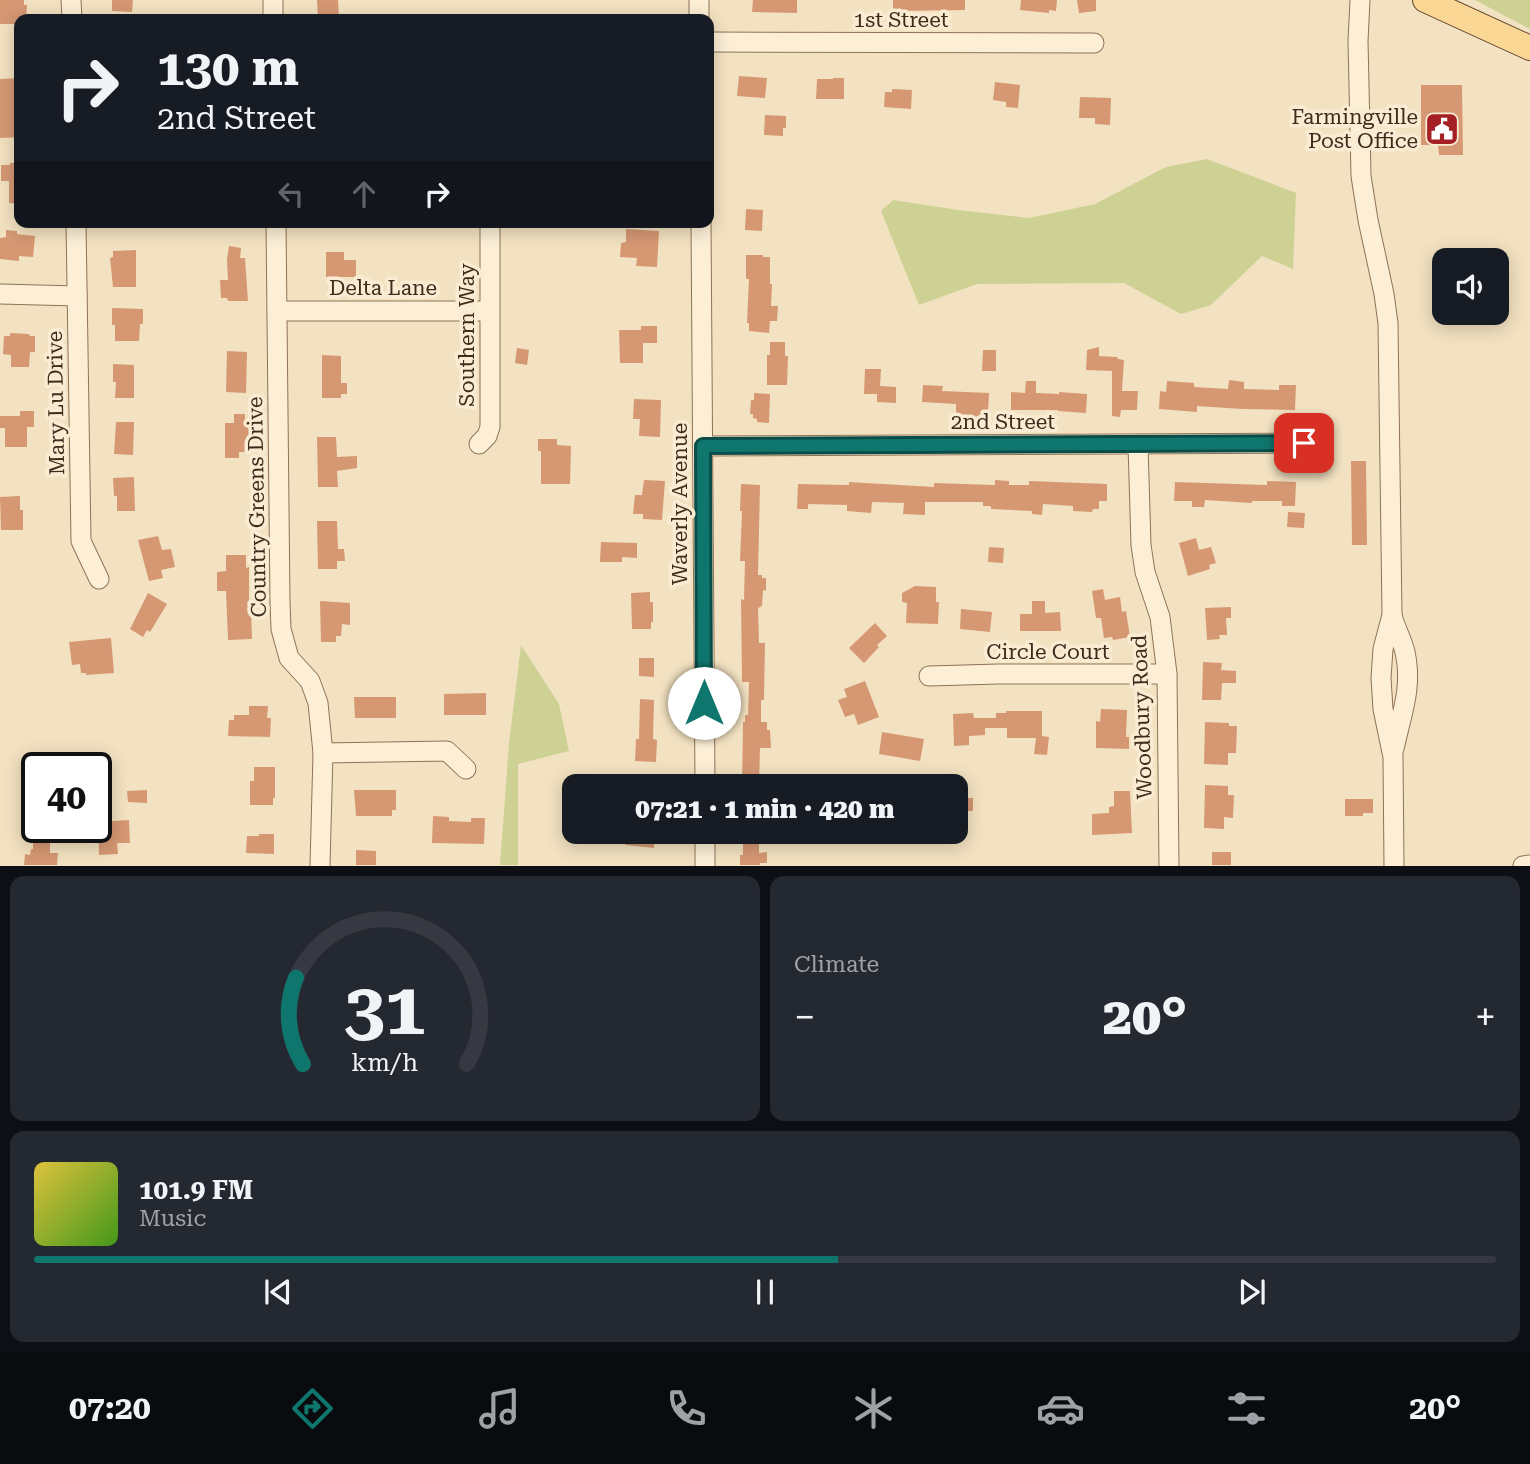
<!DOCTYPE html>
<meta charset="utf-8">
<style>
body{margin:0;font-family:"Roboto Serif",serif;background:#242831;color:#f1f3f6;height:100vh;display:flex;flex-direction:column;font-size:26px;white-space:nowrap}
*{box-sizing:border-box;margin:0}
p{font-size:23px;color:#9ea1a6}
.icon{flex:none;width:38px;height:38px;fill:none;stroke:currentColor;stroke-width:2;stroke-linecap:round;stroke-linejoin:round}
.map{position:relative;height:866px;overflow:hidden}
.panel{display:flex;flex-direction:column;gap:10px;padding:10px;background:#0d0f14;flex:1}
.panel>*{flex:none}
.guide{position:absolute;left:14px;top:14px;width:700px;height:214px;border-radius:14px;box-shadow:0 4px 18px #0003;background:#171b24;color:#f1f3f6;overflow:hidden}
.fabs{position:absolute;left:1432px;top:248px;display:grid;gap:14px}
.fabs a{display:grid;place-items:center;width:77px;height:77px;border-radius:14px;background:#171b24;box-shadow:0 4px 18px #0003;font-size:35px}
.speed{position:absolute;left:21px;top:752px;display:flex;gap:14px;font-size:35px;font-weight:700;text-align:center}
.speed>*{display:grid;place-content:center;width:91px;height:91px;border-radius:50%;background:#171b24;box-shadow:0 4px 18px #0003;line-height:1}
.speed .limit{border:4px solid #111;border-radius:10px;background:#fff;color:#111}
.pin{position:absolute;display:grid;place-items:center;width:60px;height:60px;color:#fff;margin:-30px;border-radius:14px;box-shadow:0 4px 10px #0006}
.me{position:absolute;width:77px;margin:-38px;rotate:0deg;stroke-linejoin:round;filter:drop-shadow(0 0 5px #0008)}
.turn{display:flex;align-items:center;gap:24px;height:147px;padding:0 28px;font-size:32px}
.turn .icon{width:91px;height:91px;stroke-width:2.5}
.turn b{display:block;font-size:49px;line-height:60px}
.lanes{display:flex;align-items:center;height:66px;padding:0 28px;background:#0003;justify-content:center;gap:35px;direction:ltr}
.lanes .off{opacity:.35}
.big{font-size:52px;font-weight:800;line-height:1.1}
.panel .tile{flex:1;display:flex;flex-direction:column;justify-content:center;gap:10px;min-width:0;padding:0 24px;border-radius:14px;background:#242831}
.panel .dial{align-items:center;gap:0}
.dial svg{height:182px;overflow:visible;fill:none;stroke:#363941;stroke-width:7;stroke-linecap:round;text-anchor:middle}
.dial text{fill:#f1f3f6;stroke:none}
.song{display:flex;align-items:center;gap:21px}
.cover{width:84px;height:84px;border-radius:10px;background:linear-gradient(135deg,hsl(50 70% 55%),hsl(100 70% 35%))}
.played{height:7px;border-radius:4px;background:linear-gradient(90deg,#0f766e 55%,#363941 55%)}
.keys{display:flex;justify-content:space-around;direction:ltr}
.heat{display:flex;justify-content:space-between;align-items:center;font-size:38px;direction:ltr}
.panel .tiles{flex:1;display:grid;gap:10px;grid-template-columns:1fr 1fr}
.tile:last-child{grid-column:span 2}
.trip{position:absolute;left:562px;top:774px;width:406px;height:70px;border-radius:14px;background:#171b24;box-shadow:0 4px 18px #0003;font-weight:800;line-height:70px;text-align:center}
.dock{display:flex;height:112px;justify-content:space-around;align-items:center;background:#090b0e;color:#9ea1a6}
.dock .icon{width:49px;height:49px}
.dock .selected{color:#0f766e}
.dock b{font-size:32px;color:#f1f3f6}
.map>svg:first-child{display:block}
.green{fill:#cdd294}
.building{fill:#d59873}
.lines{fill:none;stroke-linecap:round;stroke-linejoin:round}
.minor-casing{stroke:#8f7256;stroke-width:21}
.major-casing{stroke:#5c402b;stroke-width:26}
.minor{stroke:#fcefd6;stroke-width:19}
.major{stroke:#fad795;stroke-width:24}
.route-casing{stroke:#0a4d48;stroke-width:18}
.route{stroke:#0f766e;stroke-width:12}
.labels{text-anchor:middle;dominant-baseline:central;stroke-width:7;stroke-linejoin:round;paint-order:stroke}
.street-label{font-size:21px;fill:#3d2b1c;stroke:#f9ecd2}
.poi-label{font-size:21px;fill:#3d2b1c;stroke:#f9ecd2;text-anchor:end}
</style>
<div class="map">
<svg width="1530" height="866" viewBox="0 0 1530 866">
<rect width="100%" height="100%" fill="#f3e2c1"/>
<g class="green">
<polygon points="1476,0 1530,0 1530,29 1475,0"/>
<polygon points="1207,159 1296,193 1293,269 1262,256 1211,305 1181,314 1124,283 977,284 919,305 881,211 893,200 958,210 1029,218 1095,204 1166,167"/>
<polygon points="521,645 559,704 569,751 518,764 518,865 500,865 509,743"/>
</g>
<g class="building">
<polygon points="0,0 24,0 24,5 27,5 26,19 19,19 19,24 0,24"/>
<polygon points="112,0 133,0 132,12 112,11"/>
<polygon points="317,0 338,0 339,19 318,19"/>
<polygon points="753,0 797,0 797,13 752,12"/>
<polygon points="893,0 965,0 965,10 893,11"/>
<polygon points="1021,0 1057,0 1056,11 1049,10 1049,13 1020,10"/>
<polygon points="1077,0 1096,0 1096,11 1079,13"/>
<polygon points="739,76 767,78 765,98 737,96"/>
<polygon points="19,78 19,137 0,138 0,79"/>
<polygon points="833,78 844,78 844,99 816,99 817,79 833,79"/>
<polygon points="995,82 1020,85 1018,108 1006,107 1006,102 993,100"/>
<polygon points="1421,85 1462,85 1463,155 1439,155 1438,145 1421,145"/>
<polygon points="892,89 912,90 911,109 884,107 885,92 892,92"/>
<polygon points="1080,97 1111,98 1110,125 1095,124 1095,118 1079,118"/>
<polygon points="765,115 786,116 786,128 783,128 783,136 764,135"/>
<polygon points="10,163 19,163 19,204 9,203 9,181 1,181 1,165 10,165"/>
<polygon points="746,209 763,210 762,231 745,230"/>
<polygon points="626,229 659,231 657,267 636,266 637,258 620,257 621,243 626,242"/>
<polygon points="6,230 17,231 17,234 35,236 33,257 19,256 19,261 0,259 0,238 6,237"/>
<polygon points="229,246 241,248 240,258 245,258 248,301 228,301 227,298 221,298 220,280 228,280 227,259"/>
<polygon points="136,250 136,287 113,287 110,258 113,257 113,251"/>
<polygon points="326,252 344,252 344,260 356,260 356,277 326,277"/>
<polygon points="746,255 763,255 763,257 770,257 770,284 772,284 771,306 778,306 777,321 770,321 769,333 749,331 749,323 747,323 749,279 746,279"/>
<polygon points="112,308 143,309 143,324 140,324 139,341 115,341 115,325 112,325"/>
<polygon points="641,326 657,326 657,343 643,343 643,363 620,363 619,330 641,330"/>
<polygon points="10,333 29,334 30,336 35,336 35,352 30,352 29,367 11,367 11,355 3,354 4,336 10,336"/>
<polygon points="770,342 785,342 785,356 788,356 787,385 767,385 767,355 770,355"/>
<polygon points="1099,347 1099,356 1117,357 1118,359 1124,360 1122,391 1138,391 1137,410 1121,410 1120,417 1112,416 1112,371 1086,370 1087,350"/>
<polygon points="517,348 529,350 527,365 515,363"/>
<polygon points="983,350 996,350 996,371 982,371"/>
<polygon points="227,351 247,352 246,393 226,392"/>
<polygon points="322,355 341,356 341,383 347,383 347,394 341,394 341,398 322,398"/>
<polygon points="113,364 134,365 134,398 115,398 116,382 113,382"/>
<polygon points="865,369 881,369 880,386 896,387 896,403 877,402 877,394 864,394"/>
<polygon points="1229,380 1244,382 1244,389 1279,390 1279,385 1296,385 1295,410 1242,409 1197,406 1197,412 1159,409 1160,391 1166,392 1167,381 1194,383 1194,387 1228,389"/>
<polygon points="1026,381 1036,381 1036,393 1059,394 1059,392 1087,394 1086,413 1058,411 1058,410 1011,410 1011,392 1025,393"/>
<polygon points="923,385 943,386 942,391 989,393 988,413 982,413 982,417 956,416 956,404 922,402"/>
<polygon points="754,393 770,394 769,423 757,422 757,419 753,418 753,414 750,414 751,400 754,400"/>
<polygon points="634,399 661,400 660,437 639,436 640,419 633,419"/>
<polygon points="20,411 34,411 34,427 27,427 27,447 5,447 5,428 0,428 0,416 20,416"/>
<polygon points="234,414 245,414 245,423 250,423 250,452 239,452 239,458 225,458 225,423 234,423"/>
<polygon points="116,422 134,422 133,455 114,454"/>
<polygon points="317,437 336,437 337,457 357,456 357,468 337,471 338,487 318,487"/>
<polygon points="538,439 557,439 557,445 571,446 570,484 541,484 541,451 538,451"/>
<polygon points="1351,461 1366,461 1367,545 1352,545"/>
<polygon points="134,477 135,511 117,511 117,496 114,496 113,478"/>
<polygon points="644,480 665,481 662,520 643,519 643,514 633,514 635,495 642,495"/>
<polygon points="995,480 1009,481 1009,485 1029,485 1029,481 1107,484 1107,501 1099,501 1099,509 1093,509 1092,512 1073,511 1073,506 1043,504 1042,515 1032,514 1032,511 991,509 991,506 983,506 983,502 925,502 925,515 903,514 904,503 872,502 871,513 847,511 847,505 808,504 808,509 797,509 798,484 849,485 849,482 934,487 934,483 995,485"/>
<polygon points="1267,481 1296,482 1295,506 1282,506 1282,501 1252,501 1252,503 1205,500 1204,507 1192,507 1192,501 1174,501 1175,482 1267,485"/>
<polygon points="741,484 760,485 758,575 762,575 762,578 766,578 766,591 763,590 762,606 758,608 759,643 765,643 764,700 761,700 761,722 767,722 767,730 770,730 771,748 760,748 759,786 742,786 743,722 745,722 745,715 748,715 749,682 742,682 741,599 744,600 745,561 740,561 742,511 740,511"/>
<polygon points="20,496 20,510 23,510 23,530 1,530 0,497"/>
<polygon points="1288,512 1305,513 1304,528 1287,527"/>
<polygon points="317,521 337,521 338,549 344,549 345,561 337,561 337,569 318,569"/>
<polygon points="158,536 162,550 171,549 175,567 161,570 163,578 149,581 138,540"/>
<polygon points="1196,538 1199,550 1211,547 1216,563 1209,565 1210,569 1188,576 1179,543"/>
<polygon points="601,542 637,543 637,558 622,557 622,562 600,562"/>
<polygon points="989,547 1004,548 1003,563 988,562"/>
<polygon points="226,555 246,555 246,568 249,567 249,611 251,611 252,639 228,640 226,591 217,591 217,572 226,571"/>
<polygon points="915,586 936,587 936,602 939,602 938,624 906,623 907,603 902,602 902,593"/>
<polygon points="1103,589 1105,600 1120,597 1122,612 1126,611 1130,637 1113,640 1112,637 1104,638 1101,618 1096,618 1092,591"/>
<polygon points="650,592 650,602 653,602 653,622 651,622 651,629 632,629 631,593"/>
<polygon points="148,593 167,604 150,632 147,630 143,637 130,629"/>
<polygon points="320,601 350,603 350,625 342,624 341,636 336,636 336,642 321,642"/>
<polygon points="1032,601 1045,601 1045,613 1060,612 1061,631 1020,631 1020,614 1032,614"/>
<polygon points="1231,607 1231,618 1226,618 1227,635 1219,635 1220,639 1207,640 1205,608"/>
<polygon points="961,609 992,612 990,632 960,629"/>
<polygon points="875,623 887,636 877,645 879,647 864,663 849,648"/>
<polygon points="111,638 114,673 86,675 86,673 81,673 80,664 72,665 69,642"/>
<polygon points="639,658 654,658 654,677 639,676"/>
<polygon points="1203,662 1222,663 1221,670 1236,671 1236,683 1222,683 1221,700 1202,700"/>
<polygon points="865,681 879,717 858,725 854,714 845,717 838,700 847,697 844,689"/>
<polygon points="486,693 486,715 444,715 444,694"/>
<polygon points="354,697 396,697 396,718 355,718"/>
<polygon points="640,699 654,700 653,739 657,740 656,762 635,761 636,739 639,739"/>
<polygon points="249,706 268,706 267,718 271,718 270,737 228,736 229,720 234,720 234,715 249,715"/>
<polygon points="1101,709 1127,710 1126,737 1129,737 1129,749 1096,748 1096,721 1100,722"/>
<polygon points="1006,711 1042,711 1042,736 1049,737 1047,755 1034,754 1036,738 1007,738 1007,728 985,728 985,735 969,736 969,745 954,746 953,714 973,713 974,718 996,718 996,713 1006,713"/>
<polygon points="1205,722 1229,723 1229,726 1237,726 1236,753 1228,753 1228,765 1204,764"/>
<polygon points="882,732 924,739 920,761 879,754"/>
<polygon points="254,767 275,767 275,798 273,798 273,805 250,805 250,781 254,781"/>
<polygon points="1205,785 1228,786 1228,795 1234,795 1233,818 1224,817 1224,829 1204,828"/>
<polygon points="147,790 147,803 128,802 127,791"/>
<polygon points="354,790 396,790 396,810 392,810 392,816 356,816"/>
<polygon points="1114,791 1130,791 1132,833 1092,835 1092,814 1109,813 1109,807 1114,806"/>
<rect x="958" y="798" width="15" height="13"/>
<polygon points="1345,799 1373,799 1373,813 1363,813 1363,816 1345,816"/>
<polygon points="433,816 449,817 449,821 471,822 471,818 485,818 484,844 432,843"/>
<polygon points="129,820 130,843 117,843 118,854 99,855 98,822"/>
<polygon points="627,831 655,831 654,848 625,845"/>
<polygon points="743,831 759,831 759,853 767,852 767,863 760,863 760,865 740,865 740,855 743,855"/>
<polygon points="259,834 274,834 274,854 246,853 247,836 259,836"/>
<polygon points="33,841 50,841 50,853 58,853 57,865 24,865 25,854 30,855 31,849 33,849"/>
<polygon points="356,850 376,851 376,865 356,865"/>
<rect x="1212" y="852" width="19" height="13"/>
</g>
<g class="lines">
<g class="minor-casing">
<g id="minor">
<polyline points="71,0 72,19"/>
<polyline points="273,0 273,19"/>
<polyline points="699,0 699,19"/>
<polyline points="1360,0 1358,41 1361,176 1368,220 1384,294 1388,323 1392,615 1383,649 1381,678 1383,709 1393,757 1394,866"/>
<polyline points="709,42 1094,43"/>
<polyline points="76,222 81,541 99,579"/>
<polyline points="276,222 280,602 281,629 289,658 310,681 318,703 323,753 320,866"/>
<polyline points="701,222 705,786"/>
<polyline points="0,294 77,296"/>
<polyline points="277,311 489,311"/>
<polyline points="479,444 487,436 490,427 490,222"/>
<polyline points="1138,445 1141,545 1145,572 1160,617 1167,674 1169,866"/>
<polyline points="703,446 1304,443"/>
<path d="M1392,615C1395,628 1402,639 1405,652C1413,688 1401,715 1394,749"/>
<polyline points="929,676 999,674 1167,674"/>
<polyline points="323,753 447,751 466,769"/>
<polyline points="705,831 705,866"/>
<polyline points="1523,866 1530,865"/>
</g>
</g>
<g class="major-casing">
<polyline id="major" points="1425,0 1530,48"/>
</g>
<use href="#minor" class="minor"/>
<use href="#major" class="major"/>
</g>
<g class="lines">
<g class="route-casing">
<polyline id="route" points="704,703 703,446 1304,443"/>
</g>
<use href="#route" class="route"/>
</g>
<defs>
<g id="civic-square" transform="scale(1.75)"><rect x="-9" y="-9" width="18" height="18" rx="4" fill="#a42025" stroke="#f9ecd2"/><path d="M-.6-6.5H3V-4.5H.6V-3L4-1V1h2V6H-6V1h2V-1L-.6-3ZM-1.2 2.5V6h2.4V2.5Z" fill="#fff"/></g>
</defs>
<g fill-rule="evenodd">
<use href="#civic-square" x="1442" y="129"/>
</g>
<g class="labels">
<g class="street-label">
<text x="901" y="20">1st Street</text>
<text x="383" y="288">Delta Lane</text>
<text transform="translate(467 335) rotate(-90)">Southern Way</text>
<text transform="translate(56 403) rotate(-91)">Mary Lu Drive</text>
<text x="1003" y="422">2nd Street</text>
<text transform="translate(680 504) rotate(-90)">Waverly Avenue</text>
<text transform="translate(257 507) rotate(-91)">Country Greens Drive</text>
<text x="1048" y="652">Circle Court</text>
<text transform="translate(1142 717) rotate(-92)">Woodbury Road</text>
</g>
<g class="poi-label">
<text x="1418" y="117">Farmingville<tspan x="1418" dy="24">Post Office</tspan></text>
</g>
</g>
</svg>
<div class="fabs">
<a><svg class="icon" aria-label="sound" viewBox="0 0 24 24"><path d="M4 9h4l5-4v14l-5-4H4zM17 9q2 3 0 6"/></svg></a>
</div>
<div class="speed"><div class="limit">40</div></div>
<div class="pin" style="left:1304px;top:443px;background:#d93025"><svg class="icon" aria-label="arrive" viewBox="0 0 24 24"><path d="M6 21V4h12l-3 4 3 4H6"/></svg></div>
<svg class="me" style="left:704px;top:703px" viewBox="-20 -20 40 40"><circle r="19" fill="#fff"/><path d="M0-13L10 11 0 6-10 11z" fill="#0f766e"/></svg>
<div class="trip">07:21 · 1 min · 420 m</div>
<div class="guide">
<div class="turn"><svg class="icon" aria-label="right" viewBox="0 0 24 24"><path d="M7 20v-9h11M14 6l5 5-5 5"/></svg><div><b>130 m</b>2nd Street</div></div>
<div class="lanes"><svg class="icon off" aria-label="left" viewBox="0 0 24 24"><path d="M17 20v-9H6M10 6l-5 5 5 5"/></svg><svg class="icon off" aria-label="ahead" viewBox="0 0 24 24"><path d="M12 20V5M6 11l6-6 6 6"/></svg><svg class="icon" aria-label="right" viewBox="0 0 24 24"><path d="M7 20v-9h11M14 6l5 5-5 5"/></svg></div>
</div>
</div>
<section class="panel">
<div class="tiles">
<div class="tile dial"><svg viewBox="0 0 100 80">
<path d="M14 69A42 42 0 1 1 86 69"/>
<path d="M14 69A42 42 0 0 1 11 31" stroke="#0f766e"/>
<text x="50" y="56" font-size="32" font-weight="700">31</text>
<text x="50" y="72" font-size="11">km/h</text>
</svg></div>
<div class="tile"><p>Climate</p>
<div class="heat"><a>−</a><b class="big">20°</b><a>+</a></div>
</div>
<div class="tile">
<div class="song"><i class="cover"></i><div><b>101.9 FM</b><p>Music</p></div></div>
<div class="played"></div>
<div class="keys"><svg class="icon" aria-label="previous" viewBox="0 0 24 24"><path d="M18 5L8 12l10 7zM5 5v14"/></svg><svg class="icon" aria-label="pause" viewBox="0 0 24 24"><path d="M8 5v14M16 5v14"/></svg><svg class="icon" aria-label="next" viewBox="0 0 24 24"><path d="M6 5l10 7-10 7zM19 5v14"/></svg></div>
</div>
</div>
</section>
<nav class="dock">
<b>07:20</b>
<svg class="icon selected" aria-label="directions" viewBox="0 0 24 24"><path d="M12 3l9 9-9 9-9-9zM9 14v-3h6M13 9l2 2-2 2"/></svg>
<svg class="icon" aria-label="music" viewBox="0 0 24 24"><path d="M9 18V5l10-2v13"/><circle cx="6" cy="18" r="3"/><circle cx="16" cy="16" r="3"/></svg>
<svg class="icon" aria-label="phone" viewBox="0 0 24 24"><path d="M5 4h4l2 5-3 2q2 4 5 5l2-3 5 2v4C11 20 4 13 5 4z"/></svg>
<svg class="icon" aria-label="climate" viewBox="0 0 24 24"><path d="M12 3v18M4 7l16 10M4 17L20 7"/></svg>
<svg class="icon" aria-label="car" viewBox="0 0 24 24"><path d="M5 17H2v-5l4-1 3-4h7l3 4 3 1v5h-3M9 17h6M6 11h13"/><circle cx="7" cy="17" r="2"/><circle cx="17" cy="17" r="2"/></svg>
<svg class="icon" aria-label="filters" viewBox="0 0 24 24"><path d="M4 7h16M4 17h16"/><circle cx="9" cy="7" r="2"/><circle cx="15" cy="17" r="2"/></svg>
<b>20°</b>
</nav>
